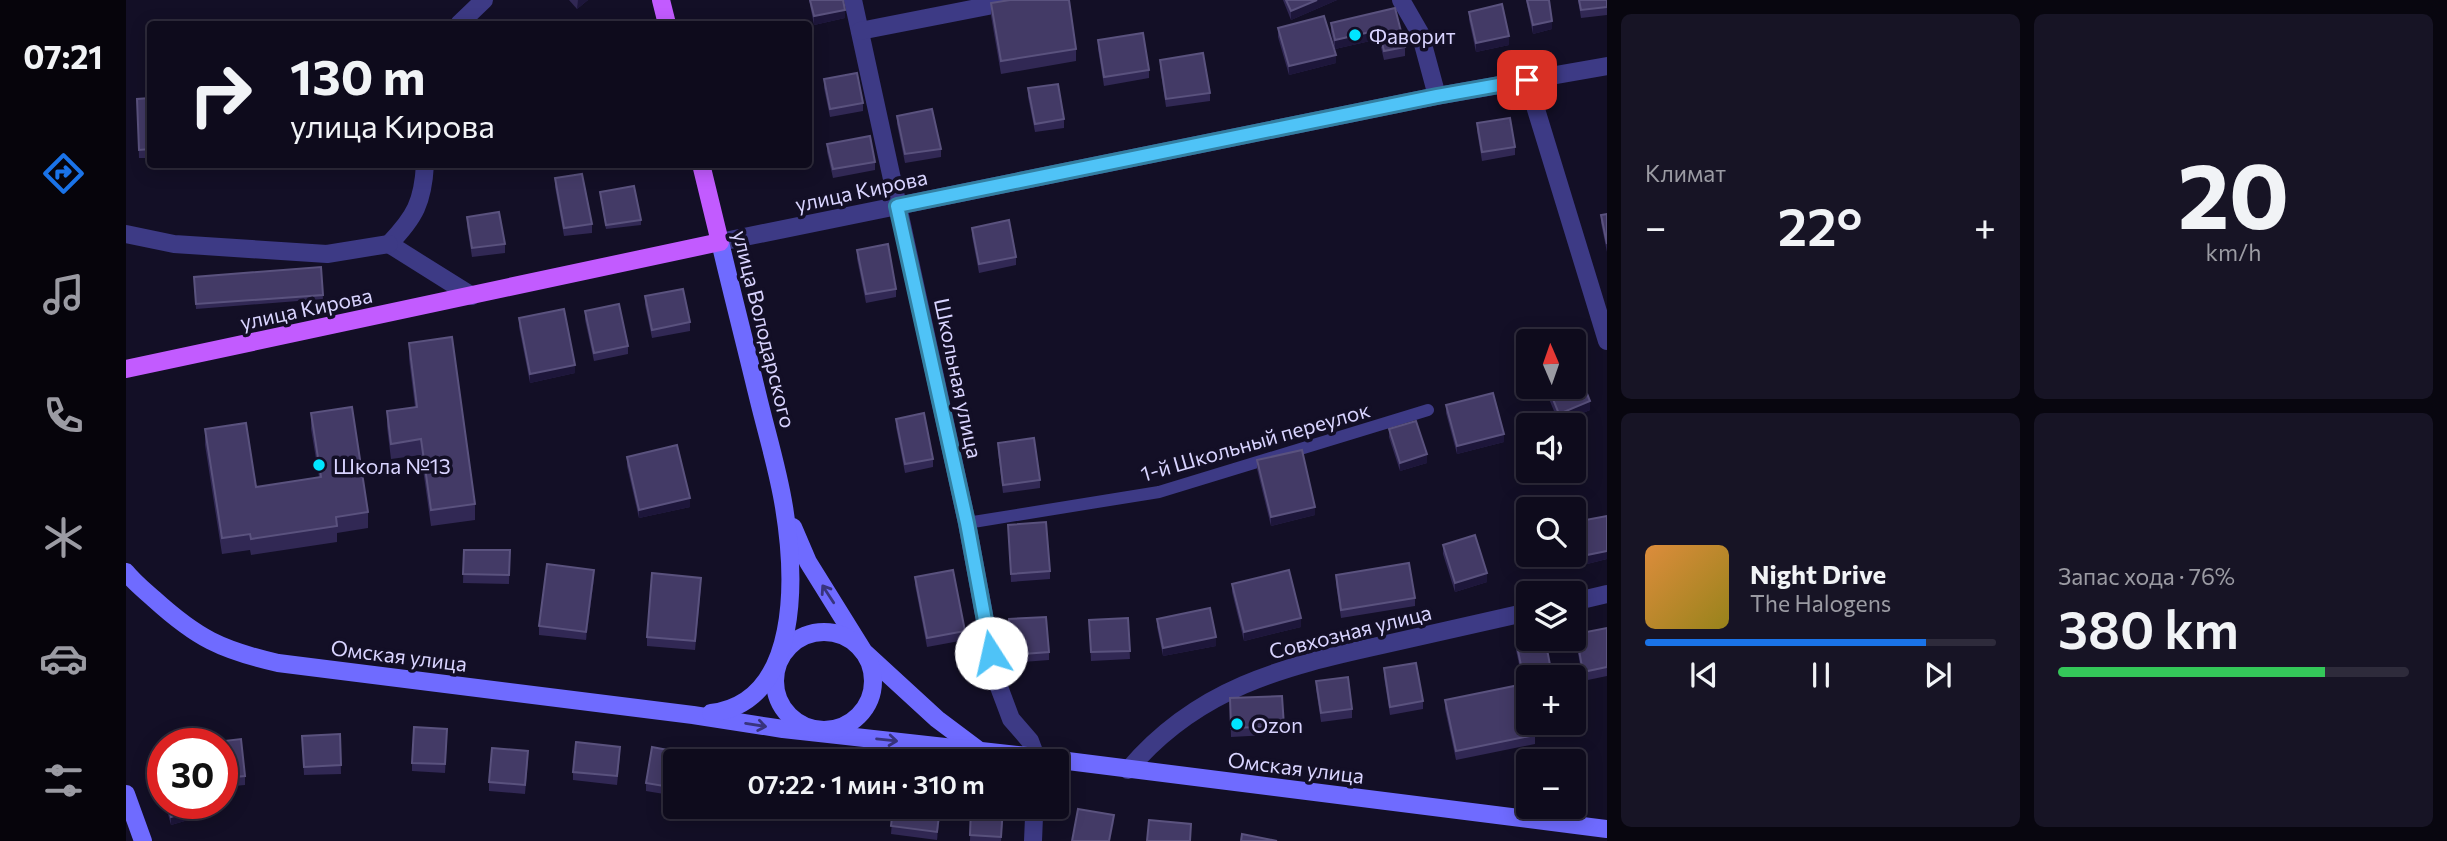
<!DOCTYPE html>
<html lang="ru">
<meta charset="utf-8">
<style>
body{margin:0;font-family:Commissioner,sans-serif;background:#171425;color:#f1f3f6;height:100vh;display:flex;flex-direction:column;font-size:26px;white-space:nowrap}
*{box-sizing:border-box;margin:0}
p{font-size:23px;color:#9b9ba3}
.icon{flex:none;width:38px;height:38px;fill:none;stroke:currentColor;stroke-width:2;stroke-linecap:round;stroke-linejoin:round}
.map{position:relative;flex:1;overflow:hidden}
.drawer{display:flex;flex-direction:column;gap:14px;padding:14px;background:#08060f;width:840px}
.drawer>*{flex:none}
.banner{position:absolute;left:21px;top:21px;width:665px;height:147px;border-radius:7px;box-shadow:0 4px 18px #0003,0 0 0 2px #2e2b3b;background:#0e0b1c;color:#f1f3f6;overflow:hidden}
.needle{width:46px;rotate:358deg}
.fabs{position:absolute;left:1390px;top:329px;display:grid;gap:14px}
.fabs a{display:grid;place-items:center;width:70px;height:70px;border-radius:7px;background:#0e0b1c;box-shadow:0 4px 18px #0003,0 0 0 2px #2e2b3b;font-size:35px}
.speed{position:absolute;left:21px;top:728px;display:flex;gap:14px;font-size:35px;font-weight:700;text-align:center}
.speed>*{display:grid;place-content:center;width:91px;height:91px;border-radius:50%;background:#0e0b1c;box-shadow:0 4px 18px #0003,0 0 0 2px #2e2b3b;line-height:1}
.speed .limit{border:10px solid #d22;background:#fff;color:#111}
.pin{position:absolute;display:grid;place-items:center;width:60px;height:60px;color:#fff;margin:-30px;border-radius:14px;box-shadow:0 4px 10px #0006}
.me{position:absolute;width:77px;margin:-38px;rotate:350deg;stroke-linejoin:round;filter:drop-shadow(0 0 5px #0008)}
.turn{display:flex;align-items:center;gap:24px;height:147px;padding:0 28px;font-size:32px}
.turn .icon{width:91px;height:91px;stroke-width:2.5}
.turn b{display:block;font-size:49px;line-height:60px}
.big{font-size:52px;font-weight:600;line-height:1.1}
.drawer .widget{flex:1;display:flex;flex-direction:column;justify-content:center;gap:10px;min-width:0;padding:0 24px;border-radius:10px;background:#171425}
.drawer .dial{align-items:center;gap:0}
.dial b{font-size:91px;line-height:1}
.song{display:flex;align-items:center;gap:21px}
.cover{width:84px;height:84px;border-radius:10px;background:linear-gradient(135deg,hsl(30 70% 55%),hsl(50 70% 35%))}
.played{height:7px;border-radius:4px;background:linear-gradient(90deg,#1a73e8 80%,#2e2b3b 80%)}
.keys{display:flex;justify-content:space-around;direction:ltr}
.heat{display:flex;justify-content:space-between;align-items:center;font-size:38px;direction:ltr}
.charge{height:10px;border-radius:5px;background:linear-gradient(90deg,#34c759 76%,#2e2b3b 0)}
.drawer .tiles{flex:1;display:grid;gap:14px;grid-template-columns:repeat(2,1fr)}
.trip{position:absolute;left:537px;top:749px;width:406px;height:70px;border-radius:7px;background:#0e0b1c;box-shadow:0 4px 18px #0003,0 0 0 2px #2e2b3b;font-weight:600;line-height:70px;text-align:center}
main{display:flex;flex:1;min-height:0}
.tab-bar{display:flex;flex-direction:column;width:126px;justify-content:space-around;align-items:center;background:#06040b;color:#9b9ba3}
.tab-bar .icon{width:49px;height:49px}
.tab-bar .selected{color:#1a73e8}
.tab-bar b{font-size:32px;color:#f1f3f6}
.map>svg:first-child{display:block}
.lines{fill:none;stroke-linecap:round;stroke-linejoin:round}
.lane{stroke:#3d3a85;stroke-width:12}
.street{stroke:#3d3a85;stroke-width:18}
.secondary{stroke:#6f6bff;stroke-width:18}
.primary{stroke:#c25bff;stroke-width:18}
.wall{fill:#312854}
.shaded-wall{fill:#1d163a}
.building{fill:#433a66;stroke:#5a527e;stroke-width:2}
.oneway{stroke:#38347d}
.route-casing{stroke:#337fa1;stroke-width:18}
.route{stroke:#4fc3f7;stroke-width:12}
.poi-dot{fill:#00e5ff;stroke:#130f26;stroke-width:2.5}
.labels{text-anchor:middle;dominant-baseline:central;stroke-width:7;stroke-linejoin:round;paint-order:stroke}
.poi-label{font-size:21px;fill:#d9d4ff;stroke:#130f26;text-anchor:start}
.street-label{font-size:21px;fill:#d9d4ff;stroke:#130f26}
</style>
<main>
<nav class="tab-bar">
<b>07:21</b>
<svg class="icon selected" aria-label="directions" viewBox="0 0 24 24"><path d="M12 3l9 9-9 9-9-9zM9 14v-3h6M13 9l2 2-2 2"/></svg>
<svg class="icon" aria-label="music" viewBox="0 0 24 24"><path d="M9 18V5l10-2v13"/><circle cx="6" cy="18" r="3"/><circle cx="16" cy="16" r="3"/></svg>
<svg class="icon" aria-label="phone" viewBox="0 0 24 24"><path d="M5 4h4l2 5-3 2q2 4 5 5l2-3 5 2v4C11 20 4 13 5 4z"/></svg>
<svg class="icon" aria-label="climate" viewBox="0 0 24 24"><path d="M12 3v18M4 7l16 10M4 17L20 7"/></svg>
<svg class="icon" aria-label="car" viewBox="0 0 24 24"><path d="M5 17H2v-5l4-1 3-4h7l3 4 3 1v5h-3M9 17h6M6 11h13"/><circle cx="7" cy="17" r="2"/><circle cx="17" cy="17" r="2"/></svg>
<svg class="icon" aria-label="filters" viewBox="0 0 24 24"><path d="M4 7h16M4 17h16"/><circle cx="9" cy="7" r="2"/><circle cx="15" cy="17" r="2"/></svg>
</nav>
<div class="map">
<svg width="1481" height="841" viewBox="0 0 1481 841">
<rect width="100%" height="100%" fill="#130f26"/>
<g class="lines">
<polyline class="lane" points="841,523 1033,492 1302,410"/>
<g class="street">
<polyline points="727,0 841,523 870,679 885,719 904,741 910,757"/>
<polyline points="1275,0 1294,33 1311,96"/>
<polyline points="333,24 358,0"/>
<polyline points="734,31 892,0"/>
<polyline points="1401,80 1481,341"/>
<path d="M299,164C297,202 289,217 263,244L346,296"/>
<polyline points="0,234 48,244 201,254 263,244"/>
<polyline points="594,242 1311,96 1481,66"/>
<polyline points="1447,602 1481,594"/>
<path d="M1002,770C1071,688 1156,667 1256,645C1304,634 1353,623 1402,612"/>
<polyline points="907,841 908,817"/>
</g>
<g class="secondary">
<polyline points="667,527 682,562 738,652 811,719 851,749"/>
<path d="M0,572C8,582 18,590 28,599C71,638 95,650 152,663L567,715L657,729L910,757L1481,829"/>
<circle cx="698" cy="681" r="49"/>
<path d="M585,713C676,702 669,574 658,507C652,469 640,431 631,393C619,343 606,293 594,242"/>
<polyline points="0,794 17,841"/>
</g>
<g class="primary">
<polyline points="535,0 541,24"/>
<polyline points="0,369 594,242 575,164"/>
</g>
</g>
<g class="wall">
<polygon points="443,0 462,0 451,9"/>
<polygon points="683,0 717,0 719,18 688,25"/>
<polygon points="1157,0 1211,0 1165,20"/>
<polygon points="1400,0 1423,0 1426,29 1407,34"/>
<polygon points="1452,0 1481,0 1481,15 1455,18"/>
<polygon points="865,3 950,49 950,61 875,74 865,16"/>
<polygon points="1269,8 1279,47 1279,56 1258,60 1253,39 1209,49 1205,32 1205,23"/>
<polygon points="1343,12 1383,45 1350,52 1343,20"/>
<polygon points="1152,28 1210,63 1163,75 1152,37"/>
<polygon points="972,40 1023,70 1023,78 978,86 972,49"/>
<polygon points="1034,60 1084,93 1084,101 1040,107 1034,68"/>
<polygon points="698,79 737,103 737,111 704,117 698,88"/>
<polygon points="902,88 938,119 938,128 909,132 902,97"/>
<polygon points="24,98 24,158 13,158 11,99"/>
<polygon points="771,116 815,149 815,157 779,163 771,124"/>
<polygon points="1351,123 1389,147 1389,155 1356,161 1351,131"/>
<polygon points="701,144 749,162 749,170 707,178 701,152"/>
<polygon points="429,178 466,224 466,233 438,236 429,187"/>
<polygon points="474,192 515,220 515,225 480,229"/>
<polygon points="1481,214 1481,252 1475,223 1475,215"/>
<polygon points="341,217 379,244 379,253 346,257 341,226"/>
<polygon points="846,228 890,257 890,265 853,273 846,236"/>
<polygon points="731,250 770,289 770,297 740,303 731,259"/>
<polygon points="195,267 197,299 70,309 68,277"/>
<polygon points="519,296 564,322 564,331 526,338 519,305"/>
<polygon points="459,311 502,346 502,354 468,361 459,320"/>
<polygon points="393,318 449,373 404,383 393,327"/>
<polygon points="283,343 349,504 349,520 305,526 295,455 265,459 261,427 261,411 289,407 283,359"/>
<polygon points="1418,387 1447,387 1464,410 1433,423"/>
<polygon points="1320,405 1378,442 1331,454 1320,413"/>
<polygon points="185,413 242,512 242,528 211,533 211,542 125,555 124,550 96,554 79,445 79,429 130,487 193,477 185,429"/>
<polygon points="770,419 807,459 807,467 779,473 770,427"/>
<polygon points="1263,429 1301,463 1274,471 1263,437"/>
<polygon points="872,443 914,480 914,488 877,493 872,451"/>
<polygon points="501,457 564,507 513,518 501,466"/>
<polygon points="1131,460 1189,515 1145,526 1131,469"/>
<polygon points="1481,516 1481,559 1461,564 1454,530 1454,521"/>
<polygon points="882,525 924,571 924,579 885,582"/>
<polygon points="1317,545 1361,582 1329,592 1317,554"/>
<polygon points="338,550 384,550 383,584 337,583"/>
<polygon points="1210,575 1289,598 1289,606 1215,618 1210,584"/>
<polygon points="789,577 839,631 839,640 801,647 789,585"/>
<polygon points="468,578 460,640 413,635 413,626"/>
<polygon points="1106,584 1175,627 1118,641 1106,592"/>
<polygon points="575,586 569,650 521,646 521,637"/>
<polygon points="1002,618 1004,659 965,661 963,620"/>
<polygon points="883,619 923,652 923,660 885,663"/>
<polygon points="1031,619 1090,646 1037,656 1031,627"/>
<polygon points="1481,628 1481,676 1457,681 1450,642 1450,634"/>
<polygon points="1390,641 1425,670 1425,677 1402,677 1402,682 1397,683 1390,650"/>
<polygon points="1258,668 1297,701 1297,709 1264,715 1258,677"/>
<polygon points="1190,681 1226,709 1226,718 1195,722 1190,689"/>
<polygon points="1156,696 1158,734 1105,737 1104,698"/>
<polygon points="1319,700 1409,735 1409,744 1330,760 1319,709"/>
<polygon points="214,734 215,774 178,775 176,736"/>
<polygon points="321,738 319,773 286,771 286,763"/>
<polygon points="96,744 119,776 119,785 96,787"/>
<polygon points="526,747 569,755 569,761 550,761 550,796 520,791 520,783"/>
<polygon points="494,755 491,785 447,780 447,772"/>
<polygon points="402,760 399,794 363,791 363,782"/>
<polygon points="37,778 37,798 34,788 34,779"/>
<polygon points="39,803 83,803 83,814 45,825"/>
<polygon points="767,807 815,807 811,840 765,834"/>
<polygon points="845,807 878,807 875,841 844,841"/>
</g>
<g class="shaded-wall">
<polygon points="452,0 462,0 451,9"/>
<polygon points="1191,0 1211,0 1165,20 1165,11"/>
<polygon points="719,10 719,18 688,25 688,16"/>
<polygon points="1426,21 1426,29 1407,34 1407,25"/>
<polygon points="1253,30 1253,39 1209,49 1209,40"/>
<polygon points="1383,36 1383,45 1350,52 1350,43"/>
<polygon points="1210,55 1210,63 1163,75 1163,66"/>
<polygon points="449,365 449,373 404,383 404,374"/>
<polygon points="1464,401 1464,410 1433,423 1433,414"/>
<polygon points="1378,434 1378,442 1331,454 1331,446"/>
<polygon points="1301,454 1301,463 1274,471 1274,463"/>
<polygon points="564,498 564,507 513,518 513,510"/>
<polygon points="1189,507 1189,515 1145,526 1145,517"/>
<polygon points="1481,551 1481,559 1461,564 1461,555"/>
<polygon points="468,570 468,578 460,640 460,632"/>
<polygon points="1361,573 1361,582 1329,592 1329,583"/>
<polygon points="1175,618 1175,627 1118,641 1118,632"/>
<polygon points="1090,637 1090,646 1037,656 1037,648"/>
<polygon points="83,805 83,814 45,825 45,817"/>
<polygon points="814,807 815,807 811,840 811,832"/>
<polygon points="988,815 988,823 984,841 983,841"/>
</g>
<g class="building">
<polygon points="684,0 717,0 719,10 688,16"/>
<polygon points="884,0 943,0 950,49 875,61 865,3"/>
<polygon points="1160,0 1191,0 1165,11"/>
<polygon points="1401,0 1423,0 1426,21 1407,25"/>
<polygon points="1453,0 1481,0 1481,7 1455,10"/>
<polygon points="1376,4 1383,36 1350,43 1343,12"/>
<polygon points="1269,8 1279,47 1258,51 1253,30 1209,40 1205,23"/>
<polygon points="1198,16 1210,55 1163,66 1152,28"/>
<polygon points="1017,33 1023,70 978,77 972,40"/>
<polygon points="1077,53 1084,93 1040,99 1034,60"/>
<polygon points="731,73 737,103 704,109 698,79"/>
<polygon points="932,84 938,119 909,124 902,88"/>
<polygon points="24,98 24,149 13,150 11,99"/>
<polygon points="806,109 815,149 779,154 771,116"/>
<polygon points="1384,118 1389,147 1356,152 1351,123"/>
<polygon points="744,136 749,162 707,169 701,144"/>
<polygon points="456,174 466,224 438,228 429,178"/>
<polygon points="508,186 515,220 480,225 474,192"/>
<polygon points="373,212 379,244 346,248 341,217"/>
<polygon points="1481,214 1481,244 1475,215"/>
<polygon points="883,220 890,257 853,264 846,228"/>
<polygon points="762,244 770,289 740,294 731,250"/>
<polygon points="195,267 197,295 70,304 68,277"/>
<polygon points="557,289 564,322 526,330 519,296"/>
<polygon points="493,304 502,346 468,353 459,311"/>
<polygon points="438,309 449,365 404,374 393,318"/>
<polygon points="326,337 349,504 305,510 295,439 265,444 261,411 291,407 283,343"/>
<polygon points="1447,359 1464,401 1433,414 1422,387 1447,387"/>
<polygon points="1367,393 1378,434 1331,446 1320,405"/>
<polygon points="226,407 242,512 210,517 211,526 125,539 124,534 96,538 79,429 120,423 130,487 195,477 185,413"/>
<polygon points="798,413 807,459 779,464 770,419"/>
<polygon points="1290,421 1301,454 1274,463 1263,429"/>
<polygon points="908,438 914,480 877,485 872,443"/>
<polygon points="551,445 564,498 513,510 501,457"/>
<polygon points="1176,450 1189,507 1145,517 1131,460"/>
<polygon points="1481,516 1481,551 1461,555 1454,521"/>
<polygon points="920,522 924,571 885,574 882,525"/>
<polygon points="1349,535 1361,573 1329,583 1317,545"/>
<polygon points="338,550 384,550 383,575 337,574"/>
<polygon points="1283,563 1289,598 1215,610 1210,575"/>
<polygon points="421,564 468,570 460,632 413,626"/>
<polygon points="827,570 839,631 801,638 789,577"/>
<polygon points="1163,570 1175,618 1118,632 1106,584"/>
<polygon points="526,573 575,578 569,641 521,637"/>
<polygon points="1084,608 1090,637 1037,648 1031,619"/>
<polygon points="920,617 923,652 885,655 883,619"/>
<polygon points="1002,618 1004,651 965,652 963,620"/>
<polygon points="1481,628 1481,667 1457,672 1450,634"/>
<polygon points="1405,639 1419,639 1425,670 1397,675 1390,641"/>
<polygon points="1290,663 1297,701 1264,707 1258,668"/>
<polygon points="1222,677 1226,709 1195,713 1190,681"/>
<polygon points="1398,684 1402,701 1402,723 1406,723 1409,735 1330,751 1319,700"/>
<polygon points="1156,696 1158,726 1105,728 1104,698"/>
<polygon points="288,727 321,729 319,764 286,763"/>
<polygon points="214,734 215,765 178,767 176,736"/>
<polygon points="115,739 119,776 96,778 96,744 73,744"/>
<polygon points="450,742 494,747 491,776 447,772"/>
<polygon points="526,747 569,755 568,761 550,761 550,788 520,783"/>
<polygon points="366,748 402,751 399,785 363,782"/>
<polygon points="607,757 630,761 606,761"/>
<polygon points="37,778 37,789 34,779"/>
<polygon points="41,803 83,803 83,805 45,817"/>
<polygon points="767,807 814,807 811,832 765,826"/>
<polygon points="845,807 877,807 875,837 844,835"/>
<polygon points="952,809 988,815 983,841 946,841"/>
<polygon points="1023,820 1065,824 1064,841 1021,841"/>
<polygon points="1116,834 1151,841 1115,841"/>
</g>
<defs><path id="oneway-shaft" d="M-6 0H5M1.5-3L5.5 0L1.5 3" fill="none" stroke-width="1.6" stroke-linecap="round" stroke-linejoin="round" transform="scale(1.75)"/></defs>
<g class="oneway">
<use href="#oneway-shaft" transform="translate(702 594) rotate(-123)"/>
<use href="#oneway-shaft" transform="translate(630 725) rotate(9)"/>
<use href="#oneway-shaft" transform="translate(761 740) rotate(6)"/>
</g>
<g class="lines">
<g class="route-casing">
<polyline id="route" points="865,653 841,523 771,206 1311,96 1401,80"/>
</g>
<use href="#route" class="route"/>
</g>
<g class="poi-dot">
<circle cx="1229" cy="35" r="7"/>
<circle cx="193" cy="465" r="7"/>
<circle cx="1111" cy="724" r="7"/>
</g>
<g class="labels">
<g class="poi-label">
<text x="1243" y="35">Фаворит</text>
<text x="207" y="465">Школа №13</text>
<text x="1125" y="724">Ozon</text>
</g>
<g class="street-label">
<text transform="translate(735 190) rotate(-12)">улица Кирова</text>
<text transform="translate(180 308) rotate(-12)">улица Кирова</text>
<text transform="translate(639 329) rotate(76)">улица Володарского</text>
<text transform="translate(833 378) rotate(78)">Школьная улица</text>
<text transform="translate(1129 441) rotate(-16)">1-й Школьный переулок</text>
<text transform="translate(1224 631) rotate(-14)">Совхозная улица</text>
<text transform="translate(273 655) rotate(7)">Омская улица</text>
<text transform="translate(1170 767) rotate(7)">Омская улица</text>
</g>
</g>
</svg>
<div class="fabs">
<a><svg class="needle" viewBox="-14 -14 28 28"><path d="M0-13l5 13h-10z" fill="#e53935"/><path d="M0 13l5-13h-10z" fill="#9b9ba3"/></svg></a>
<a><svg class="icon" aria-label="sound" viewBox="0 0 24 24"><path d="M4 9h4l5-4v14l-5-4H4zM17 9q2 3 0 6"/></svg></a>
<a><svg class="icon" aria-label="search" viewBox="0 0 24 24"><circle cx="10" cy="10" r="6"/><path d="M15 15l6 6"/></svg></a>
<a><svg class="icon" aria-label="layers" viewBox="0 0 24 24"><path d="M12 4l9 5-9 5-9-5zM3 14l9 5 9-5"/></svg></a>
<a>+</a>
<a>−</a>
</div>
<div class="speed"><div class="limit">30</div></div>
<div class="pin" style="left:1401px;top:80px;background:#d93025"><svg class="icon" aria-label="arrive" viewBox="0 0 24 24"><path d="M6 21V4h12l-3 4 3 4H6"/></svg></div>
<svg class="me" style="left:865px;top:653px" viewBox="-20 -20 40 40"><circle r="19" fill="#fff"/><path d="M0-13L10 11 0 6-10 11z" fill="#4fc3f7"/></svg>
<div class="trip">07:22 · 1 мин · 310 m</div>
<div class="banner">
<div class="turn"><svg class="icon" aria-label="right" viewBox="0 0 24 24"><path d="M7 20v-9h11M14 6l5 5-5 5"/></svg><div><b>130 m</b>улица Кирова</div></div>
</div>
</div>
<section class="drawer">
<div class="tiles">
<div class="widget"><p>Климат</p>
<div class="heat"><a>−</a><b class="big">22°</b><a>+</a></div>
</div>
<div class="widget dial"><b>20</b><p>km/h</p></div>
<div class="widget">
<div class="song"><i class="cover"></i><div><b>Night Drive</b><p>The Halogens</p></div></div>
<div class="played"></div>
<div class="keys"><svg class="icon" aria-label="previous" viewBox="0 0 24 24"><path d="M18 5L8 12l10 7zM5 5v14"/></svg><svg class="icon" aria-label="pause" viewBox="0 0 24 24"><path d="M8 5v14M16 5v14"/></svg><svg class="icon" aria-label="next" viewBox="0 0 24 24"><path d="M6 5l10 7-10 7zM19 5v14"/></svg></div>
</div>
<div class="widget"><p>Запас хода · 76%</p><b class="big">380 km</b><div class="charge"></div></div>
</div>
</section>
</main>
